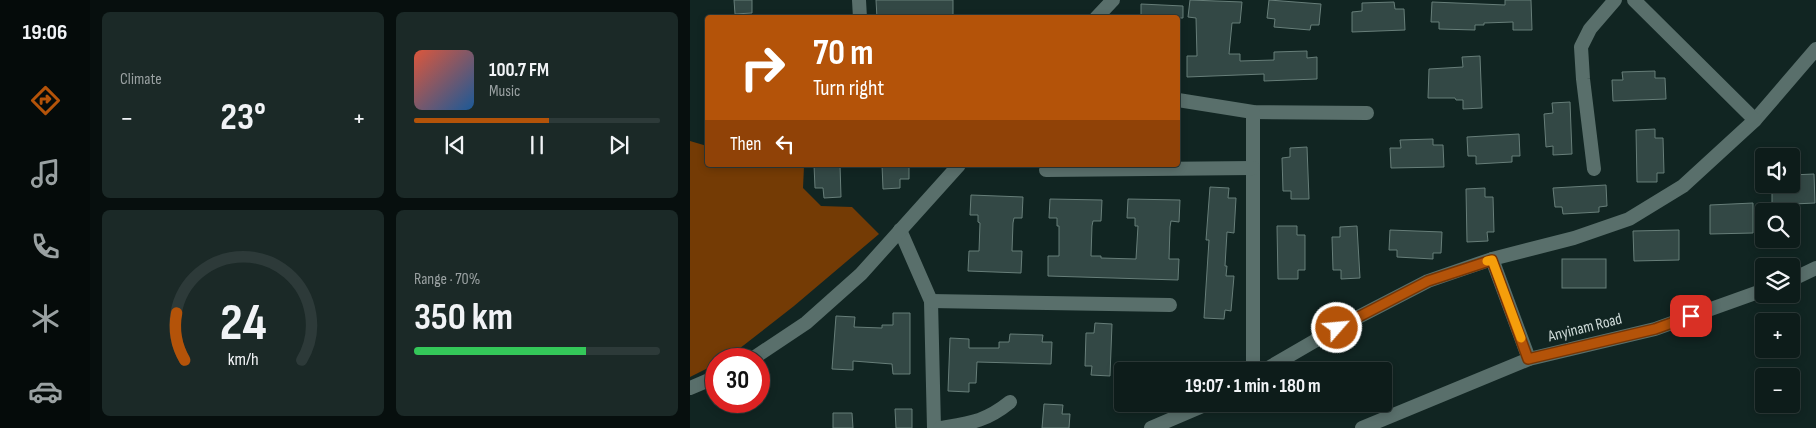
<!DOCTYPE html>
<meta charset="utf-8">
<style>
body{margin:0;font-family:"Sofia Sans Condensed",sans-serif;background:#1b2927;color:#f1f3f6;height:100vh;display:flex;flex-direction:column;font-size:19px;white-space:nowrap}
*{box-sizing:border-box;margin:0}
p{font-size:16px;color:#9aa1a2}
.icon{flex:none;width:28px;height:28px;fill:none;stroke:currentColor;stroke-width:2;stroke-linecap:round;stroke-linejoin:round}
.map{position:relative;flex:1;overflow:hidden}
.panel{display:flex;flex-direction:column;gap:12px;padding:12px;background:#070f0e;width:600px}
.panel>*{flex:none}
.hud{position:absolute;left:15px;top:15px;width:475px;height:152px;border-radius:5px;box-shadow:0 2px 8px #0003,0 0 0 1px #2d3a39;background:#b45309;color:#fff;overflow:hidden}
.buttons{position:absolute;left:1065px;top:148px;display:grid;gap:10px}
.buttons a{display:grid;place-items:center;width:45px;height:45px;border-radius:5px;background:#0d1c1a;box-shadow:0 2px 8px #0003,0 0 0 1px #2d3a39;font-size:25px}
.speed{position:absolute;left:15px;top:348px;display:flex;gap:10px;font-size:25px;font-weight:700;text-align:center}
.speed>*{display:grid;place-content:center;width:65px;height:65px;border-radius:50%;background:#0d1c1a;box-shadow:0 2px 8px #0003,0 0 0 1px #2d3a39;line-height:1}
.speed .limit{border:8px solid #d22;background:#fff;color:#111}
.pin{position:absolute;display:grid;place-items:center;width:42px;height:42px;color:#fff;margin:-21px;border-radius:10px;box-shadow:0 2px 8px #0006}
.me{position:absolute;width:55px;margin:-28px;rotate:63deg;stroke-linejoin:round;filter:drop-shadow(0 0 4px #0008)}
.turn{display:flex;align-items:center;gap:18px;height:105px;padding:0 25px;font-size:22px}
.turn .icon{width:65px;height:65px;stroke-width:2.5}
.turn b{display:block;font-size:35px;line-height:42px}
.then{display:flex;align-items:center;height:48px;padding:0 25px;background:#0003;gap:10px;font-size:19px}
.big{font-size:38px;font-weight:700;line-height:1.1}
.panel .tile{flex:1;display:flex;flex-direction:column;justify-content:center;gap:8px;min-width:0;padding:0 18px;border-radius:8px;background:#1b2927}
.panel .dial{align-items:center;gap:0}
.dial svg{height:130px;overflow:visible;fill:none;stroke:#2d3a39;stroke-width:7;stroke-linecap:round;text-anchor:middle}
.dial text{fill:#f1f3f6;stroke:none}
.song{display:flex;align-items:center;gap:15px}
.cover{width:60px;height:60px;border-radius:8px;background:linear-gradient(135deg,hsl(10 70% 55%),hsl(210 70% 35%))}
.played{height:5px;border-radius:2px;background:linear-gradient(90deg,#b45309 55%,#2d3a39 55%)}
.keys{display:flex;justify-content:space-around;direction:ltr}
.heat{display:flex;justify-content:space-between;align-items:center;font-size:28px;direction:ltr}
.charge{height:8px;border-radius:4px;background:linear-gradient(90deg,#34c759 70%,#2d3a39 0)}
.panel .tiles{flex:1;display:grid;gap:12px;grid-template-columns:repeat(2,1fr)}
.trip{position:absolute;left:424px;top:362px;width:278px;height:50px;border-radius:5px;background:#0d1c1a;box-shadow:0 2px 8px #0003,0 0 0 1px #2d3a39;font-weight:700;line-height:50px;text-align:center}
main{display:flex;flex:1;min-height:0}
.tabs{display:flex;flex-direction:column;width:90px;justify-content:space-around;align-items:center;background:#050b0a;color:#9aa1a2}
.tabs .icon{width:35px;height:35px}
.tabs .selected{color:#b45309}
.tabs b{font-size:22px;color:#f1f3f6}
.map>svg:first-child{display:block}
.forest{fill:#743b05}
.building{fill:#334845;stroke:#677e79}
.lines{fill:none;stroke-linecap:round;stroke-linejoin:round}
.minor{stroke:#596f6b;stroke-width:14}
.tertiary{stroke:#596f6b;stroke-width:14}
.route-casing{stroke:#753606;stroke-width:12}
.route{stroke:#b45309;stroke-width:9}
.slow{stroke:#f59e0b;stroke-width:9}
.labels{text-anchor:middle;dominant-baseline:central;stroke-width:5;stroke-linejoin:round;paint-order:stroke}
.street-label{font-size:16px;fill:#d0dcda;stroke:#112522}
</style>
<main>
<nav class="tabs">
<b>19:06</b>
<svg class="icon selected" aria-label="directions" viewBox="0 0 24 24"><path d="M12 3l9 9-9 9-9-9zM9 14v-3h6M13 9l2 2-2 2"/></svg>
<svg class="icon" aria-label="music" viewBox="0 0 24 24"><path d="M9 18V5l10-2v13"/><circle cx="6" cy="18" r="3"/><circle cx="16" cy="16" r="3"/></svg>
<svg class="icon" aria-label="phone" viewBox="0 0 24 24"><path d="M5 4h4l2 5-3 2q2 4 5 5l2-3 5 2v4C11 20 4 13 5 4z"/></svg>
<svg class="icon" aria-label="climate" viewBox="0 0 24 24"><path d="M12 3v18M4 7l16 10M4 17L20 7"/></svg>
<svg class="icon" aria-label="car" viewBox="0 0 24 24"><path d="M5 17H2v-5l4-1 3-4h7l3 4 3 1v5h-3M9 17h6M6 11h13"/><circle cx="7" cy="17" r="2"/><circle cx="17" cy="17" r="2"/></svg>
</nav>
<section class="panel">
<div class="tiles">
<div class="tile"><p>Climate</p>
<div class="heat"><a>−</a><b class="big">23°</b><a>+</a></div>
</div>
<div class="tile">
<div class="song"><i class="cover"></i><div><b>100.7 FM</b><p>Music</p></div></div>
<div class="played"></div>
<div class="keys"><svg class="icon" aria-label="previous" viewBox="0 0 24 24"><path d="M18 5L8 12l10 7zM5 5v14"/></svg><svg class="icon" aria-label="pause" viewBox="0 0 24 24"><path d="M8 5v14M16 5v14"/></svg><svg class="icon" aria-label="next" viewBox="0 0 24 24"><path d="M6 5l10 7-10 7zM19 5v14"/></svg></div>
</div>
<div class="tile dial"><svg viewBox="0 0 100 80">
<path d="M14 69A42 42 0 1 1 86 69"/>
<path d="M14 69A42 42 0 0 1 9 40" stroke="#b45309"/>
<text x="50" y="56" font-size="32" font-weight="700">24</text>
<text x="50" y="72" font-size="11">km/h</text>
</svg></div>
<div class="tile"><p>Range · 70%</p><b class="big">350 km</b><div class="charge"></div></div>
</div>
</section>
<div class="map">
<svg width="1126" height="428" viewBox="0 0 1126 428">
<rect width="100%" height="100%" fill="#112522"/>
<polygon class="forest" points="0,141 17,146 18,165 114,166 113,188 131,206 162,207 189,234 104,306 36,359 26,359 26,364 0,377"/>
<g class="building">
<polygon points="44,0 62,0 62,13 45,14"/>
<polygon points="186,0 263,0 263,18 187,18"/>
<polygon points="500,0 552,2 550,23 542,23 539,54 550,54 550,61 584,60 584,52 617,51 617,58 627,57 627,79 574,81 574,74 497,77 497,56 507,56 506,18 498,17"/>
<polygon points="579,0 631,4 629,25 621,25 620,30 584,27 585,19 577,18"/>
<polygon points="815,0 841,0 842,30 823,30 823,22 794,23 794,25 785,25 785,30 749,29 749,22 741,22 742,2 815,5"/>
<polygon points="704,2 705,9 714,9 715,30 662,32 662,12 672,11 672,3"/>
<polygon points="451,4 493,6 493,18 451,18"/>
<polygon points="790,56 792,108 773,109 773,100 766,100 765,98 738,98 739,69 773,67 772,57"/>
<polygon points="965,71 965,78 975,78 976,99 923,101 922,80 933,80 932,72"/>
<polygon points="880,102 882,154 863,155 863,146 856,147 854,114 863,113 862,103"/>
<polygon points="965,129 965,138 973,138 974,173 967,173 967,182 947,182 946,130"/>
<polygon points="829,134 830,156 822,156 822,162 786,164 786,156 778,156 777,137"/>
<polygon points="743,139 743,145 753,145 754,167 701,168 700,148 711,148 710,140"/>
<polygon points="617,147 619,199 601,199 601,191 593,191 592,158 600,157 600,148"/>
<polygon points="124,165 150,165 151,197 134,198 133,188 125,188"/>
<polygon points="192,165 219,165 219,179 210,179 210,188 193,189"/>
<polygon points="1124,174 1125,203 1082,205 1082,184 1101,184 1101,175"/>
<polygon points="916,185 917,206 909,207 909,212 873,214 872,207 865,207 863,188"/>
<polygon points="520,187 539,188 538,198 546,198 544,233 537,232 535,266 537,266 536,276 544,276 541,311 535,310 534,319 514,318 519,240 516,240"/>
<polygon points="795,188 795,197 803,197 804,232 797,232 798,241 777,242 776,189"/>
<polygon points="281,195 333,197 332,218 324,218 323,223 322,251 332,251 331,273 278,271 279,251 289,251 290,223 288,222 288,215 280,215"/>
<polygon points="360,199 412,200 411,221 403,221 402,226 401,256 411,256 411,258 446,259 448,226 445,226 445,218 437,218 438,199 490,200 489,222 481,221 480,227 479,259 489,259 488,280 358,276 358,256 369,256 369,226 367,226 367,218 359,218"/>
<polygon points="1063,203 1063,233 1020,234 1020,205"/>
<polygon points="587,226 607,226 607,235 615,235 615,270 608,270 608,279 588,279"/>
<polygon points="667,226 670,278 651,279 651,270 643,270 642,237 650,237 650,227"/>
<polygon points="700,230 752,232 751,253 743,253 743,259 707,257 707,250 699,250"/>
<polygon points="989,230 989,260 944,261 943,231"/>
<rect x="872" y="259" width="44" height="29"/>
<polygon points="203,313 220,313 220,374 203,374 202,364 163,361 163,370 142,369 146,316 165,317 164,327 192,328 192,325 203,325"/>
<polygon points="405,323 422,324 420,376 401,375 402,366 395,366 396,333 404,333"/>
<polygon points="320,334 353,335 352,342 362,342 361,364 287,362 286,383 279,383 279,392 258,391 260,338 279,339 279,348 309,348 309,342 319,342"/>
<polygon points="354,404 373,405 372,414 380,414 379,428 352,428"/>
<polygon points="205,409 222,409 222,428 206,428"/>
<polygon points="143,413 162,413 163,428 143,428"/>
</g>
<g class="lines">
<g class="minor">
<polyline points="169,0 170,18"/>
<polyline points="406,18 423,0"/>
<polyline points="488,100 563,112 677,113"/>
<polyline points="563,112 563,371"/>
<polyline points="1065,120 1126,49"/>
<polyline points="904,169 893,79 891,47 900,29 925,0"/>
<polyline points="356,170 563,168"/>
<polyline points="210,230 241,301 244,428"/>
<polyline points="802,259 839,359"/>
<polyline points="241,301 480,305"/>
<polyline points="62,359 116,323 171,274 269,165"/>
<polyline points="573,371 647,328 738,281 802,259 884,238 939,219 993,186 1065,120 944,0"/>
<polyline points="0,388 26,377"/>
<path d="M250,428C280,423 295,422 320,402"/>
<polyline points="461,428 517,404"/>
</g>
<g class="tertiary">
<polyline points="1101,280 1126,268"/>
<polyline points="672,428 839,359 965,329 1074,290"/>
</g>
</g>
<g class="lines">
<g class="route-casing">
<polyline id="route" points="647,328 738,281 802,260 838,359 965,329 1001,316"/>
</g>
<use href="#route" class="route"/>
<polyline class="slow" points="797,261 802,260 831,338"/>
</g>
<g class="labels">
<g class="street-label">
<text transform="translate(895 328) rotate(-14)">Anyinam Road</text>
</g>
</g>
</svg>
<div class="buttons">
<a><svg class="icon" aria-label="sound" viewBox="0 0 24 24"><path d="M4 9h4l5-4v14l-5-4H4zM17 9q2 3 0 6"/></svg></a>
<a><svg class="icon" aria-label="search" viewBox="0 0 24 24"><circle cx="10" cy="10" r="6"/><path d="M15 15l6 6"/></svg></a>
<a><svg class="icon" aria-label="layers" viewBox="0 0 24 24"><path d="M12 4l9 5-9 5-9-5zM3 14l9 5 9-5"/></svg></a>
<a>+</a>
<a>−</a>
</div>
<div class="speed"><div class="limit">30</div></div>
<div class="pin" style="left:1001px;top:316px;background:#d93025"><svg class="icon" aria-label="arrive" viewBox="0 0 24 24"><path d="M6 21V4h12l-3 4 3 4H6"/></svg></div>
<svg class="me" style="left:647px;top:328px" viewBox="-20 -20 40 40"><circle r="17" fill="#b45309" stroke="#fff" stroke-width="3"/><path d="M0-11L8 9 0 5-8 9z" fill="#fff"/></svg>
<div class="trip">19:07 · 1 min · 180 m</div>
<div class="hud">
<div class="turn"><svg class="icon" aria-label="right" viewBox="0 0 24 24"><path d="M7 20v-9h11M14 6l5 5-5 5"/></svg><div><b>70 m</b>Turn right</div></div>
<div class="then">Then<svg class="icon" aria-label="left" viewBox="0 0 24 24"><path d="M17 20v-9H6M10 6l-5 5 5 5"/></svg></div>
</div>
</div>
</main>
